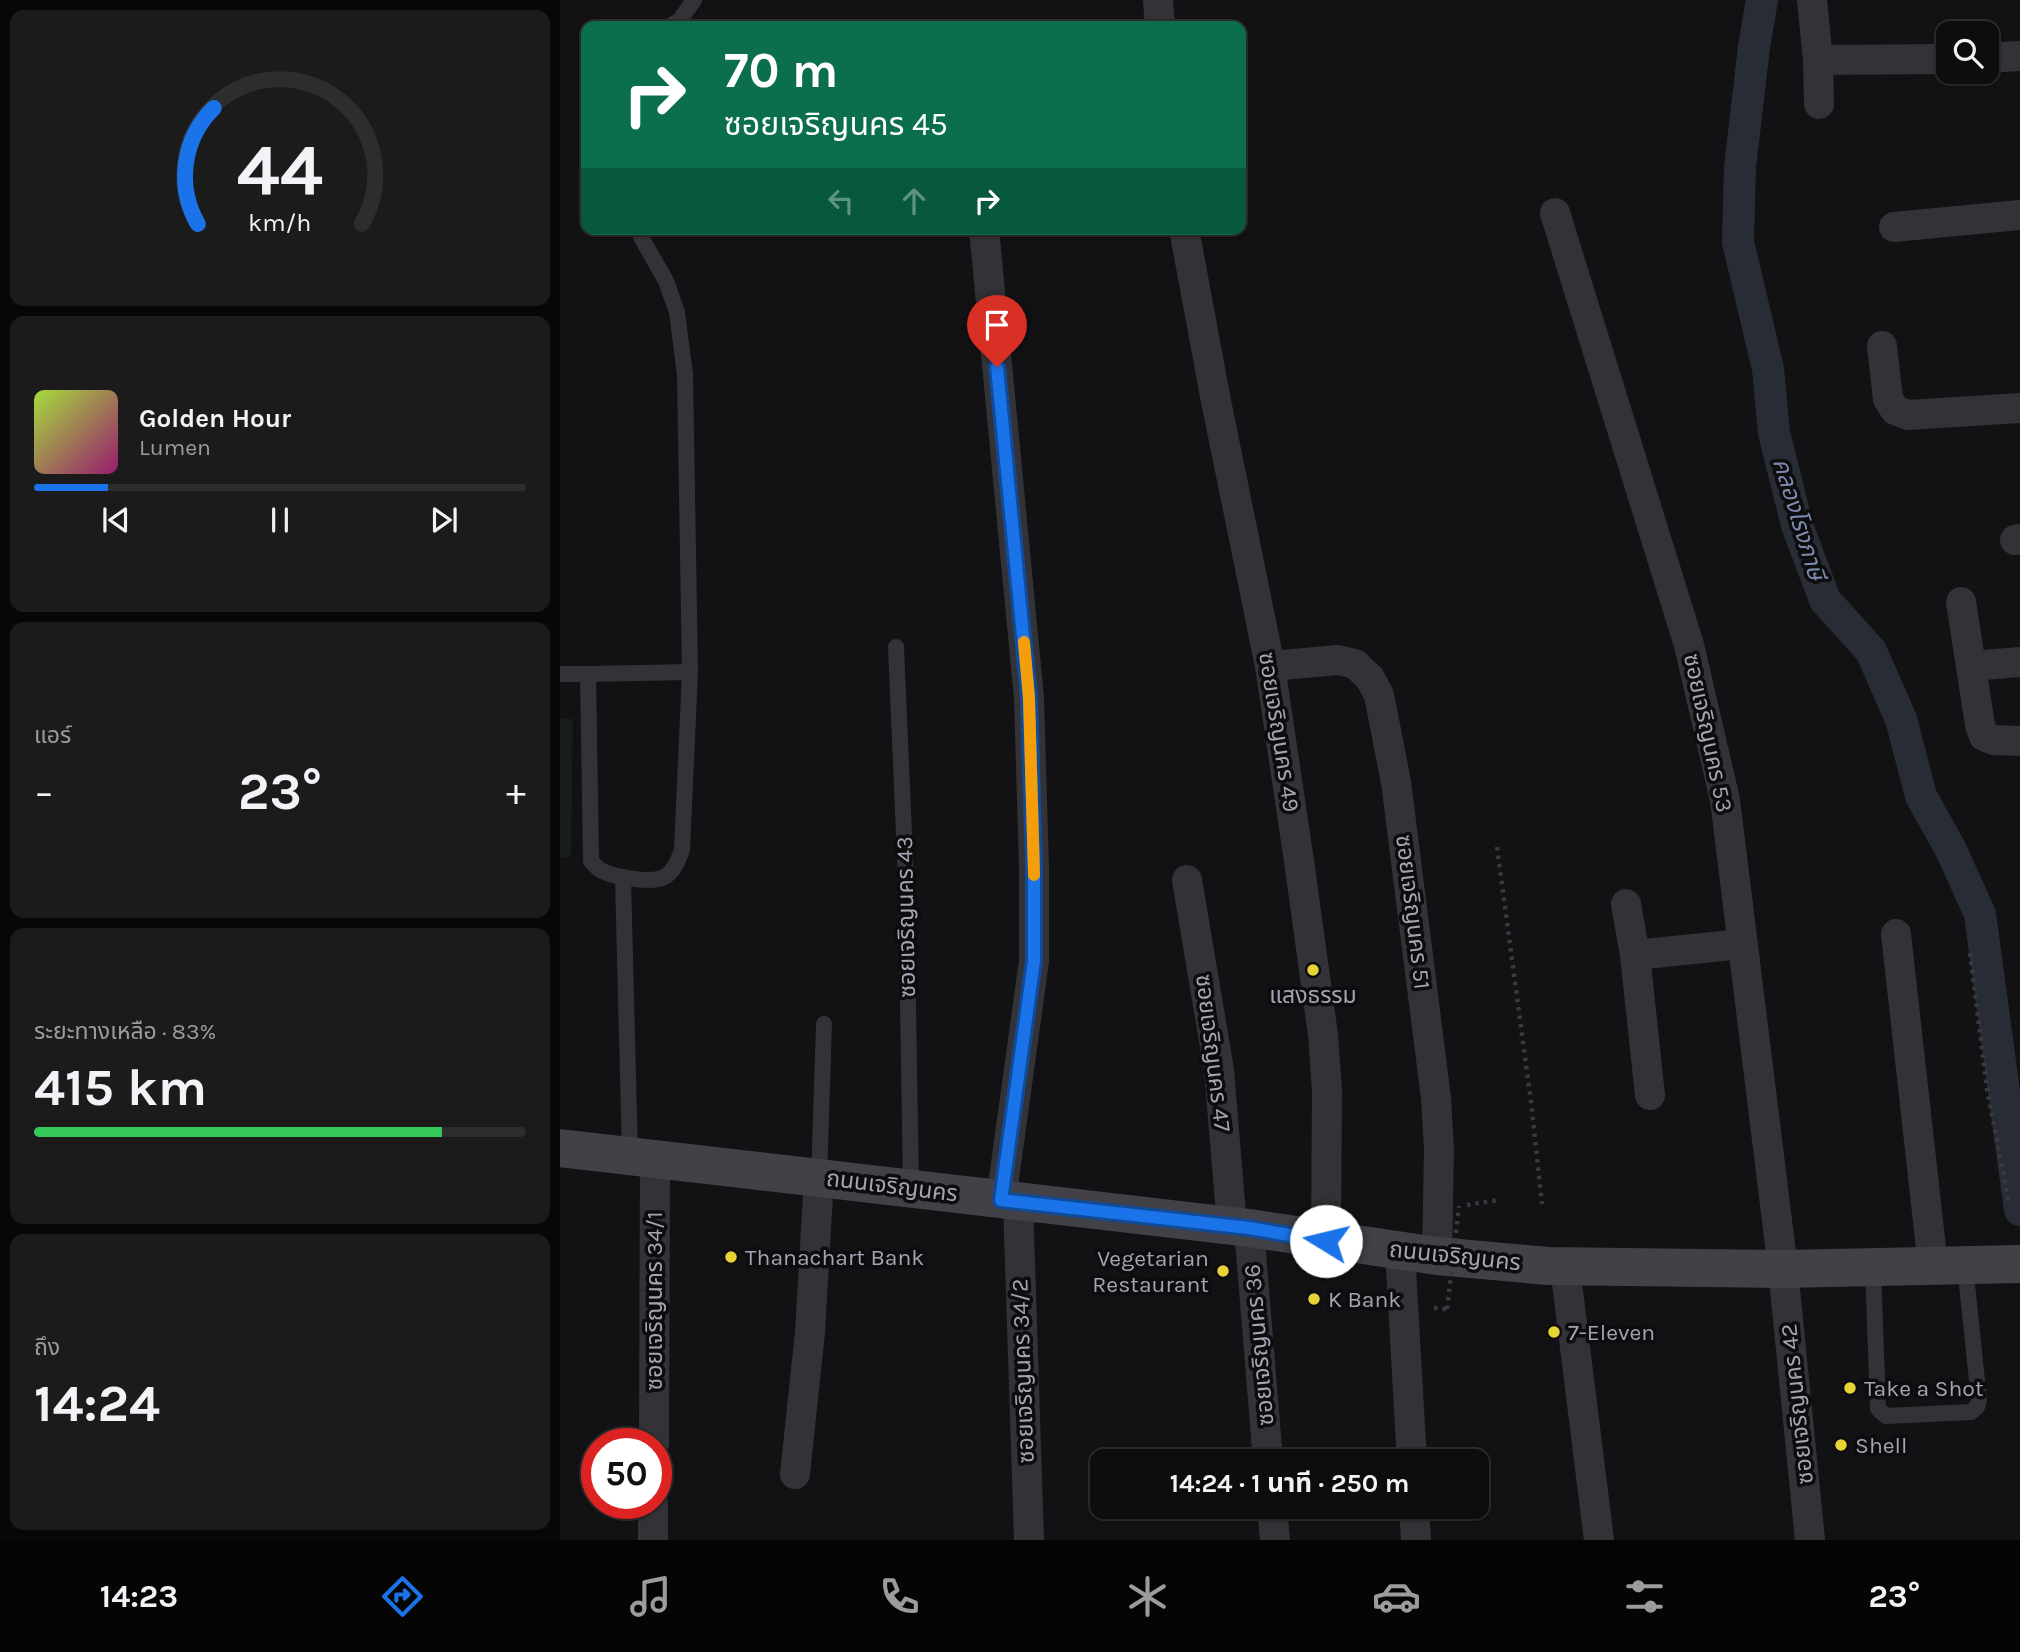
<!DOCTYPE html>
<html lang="th">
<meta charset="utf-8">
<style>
body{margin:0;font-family:Karla,"Noto Sans Thai",sans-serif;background:#1c1b1c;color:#f1f3f6;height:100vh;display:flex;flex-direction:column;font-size:26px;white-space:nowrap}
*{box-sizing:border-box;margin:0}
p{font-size:23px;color:#9b9c9e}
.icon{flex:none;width:38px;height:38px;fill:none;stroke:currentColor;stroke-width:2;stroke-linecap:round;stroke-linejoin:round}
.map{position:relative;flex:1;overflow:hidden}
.panel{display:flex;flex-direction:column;gap:10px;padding:10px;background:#080708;width:560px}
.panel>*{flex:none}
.top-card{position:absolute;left:21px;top:21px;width:665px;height:214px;border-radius:14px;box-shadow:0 2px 5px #0004,0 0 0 2px #2e2d2e;background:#0b6e4f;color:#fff;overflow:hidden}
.fabs{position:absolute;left:1376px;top:21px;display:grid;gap:14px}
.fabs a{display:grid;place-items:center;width:63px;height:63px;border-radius:14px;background:#0e0d0e;box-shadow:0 2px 5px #0004,0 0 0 2px #2e2d2e;font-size:35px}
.speed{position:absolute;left:21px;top:1428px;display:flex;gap:14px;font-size:35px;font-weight:700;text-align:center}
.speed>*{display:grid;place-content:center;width:91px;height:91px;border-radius:50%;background:#0e0d0e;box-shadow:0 2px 5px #0004,0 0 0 2px #2e2d2e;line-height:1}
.speed .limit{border:10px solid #d22;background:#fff;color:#111}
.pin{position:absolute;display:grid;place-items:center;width:60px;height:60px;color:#fff;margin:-72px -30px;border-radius:50% 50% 50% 0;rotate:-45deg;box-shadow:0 0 7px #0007}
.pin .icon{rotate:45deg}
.me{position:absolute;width:77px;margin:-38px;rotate:279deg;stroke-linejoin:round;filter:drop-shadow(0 0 5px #0008)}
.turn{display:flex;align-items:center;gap:24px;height:147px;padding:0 28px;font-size:32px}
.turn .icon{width:91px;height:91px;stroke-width:2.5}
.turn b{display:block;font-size:49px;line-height:60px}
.lanes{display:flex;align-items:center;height:66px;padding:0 28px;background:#0003;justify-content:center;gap:35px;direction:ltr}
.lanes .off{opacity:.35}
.big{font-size:52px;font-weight:700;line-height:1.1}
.panel .card{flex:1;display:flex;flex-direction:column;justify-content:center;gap:10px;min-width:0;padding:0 24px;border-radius:14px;background:#1c1b1c}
.panel .dial{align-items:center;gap:0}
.dial svg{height:182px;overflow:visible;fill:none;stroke:#2e2d2e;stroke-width:7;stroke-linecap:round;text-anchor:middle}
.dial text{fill:#f1f3f6;stroke:none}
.song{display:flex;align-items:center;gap:21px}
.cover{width:84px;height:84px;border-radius:10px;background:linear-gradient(135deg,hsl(80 70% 55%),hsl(320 70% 35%))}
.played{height:7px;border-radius:4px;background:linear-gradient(90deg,#1a73e8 15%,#2e2d2e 15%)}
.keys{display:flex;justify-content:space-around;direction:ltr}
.heat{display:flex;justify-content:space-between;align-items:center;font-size:38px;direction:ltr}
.charge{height:10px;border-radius:5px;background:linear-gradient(90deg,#34c759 83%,#2e2d2e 0)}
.trip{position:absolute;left:530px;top:1449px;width:399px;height:70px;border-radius:14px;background:#0e0d0e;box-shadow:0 2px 5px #0004,0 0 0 2px #2e2d2e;font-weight:700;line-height:70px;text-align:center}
.menu{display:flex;height:112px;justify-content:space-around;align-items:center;background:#060506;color:#9b9c9e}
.menu .icon{width:49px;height:49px}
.menu .selected{color:#1a73e8}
.menu b{font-size:32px;color:#f1f3f6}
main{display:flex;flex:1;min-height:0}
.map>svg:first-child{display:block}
.green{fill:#181d1a}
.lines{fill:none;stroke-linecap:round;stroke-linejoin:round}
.canal{stroke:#282d35;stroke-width:32}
.path{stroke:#39393e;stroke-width:4.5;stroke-dasharray:3.5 5;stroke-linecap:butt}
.service{stroke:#333337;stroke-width:16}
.minor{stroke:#333337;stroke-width:30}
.secondary{stroke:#414147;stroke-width:38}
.path-bridge{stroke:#39393e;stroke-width:4.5;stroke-dasharray:3.5 5;stroke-linecap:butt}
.route-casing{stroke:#114b97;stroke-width:18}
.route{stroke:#1a73e8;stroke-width:12}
.slow{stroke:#f59e0b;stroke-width:12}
.poi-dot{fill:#e7d335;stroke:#0d0c0e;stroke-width:2.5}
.labels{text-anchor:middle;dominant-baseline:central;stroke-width:7;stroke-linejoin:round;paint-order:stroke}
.street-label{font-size:23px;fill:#a3a5b3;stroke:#0d0c0e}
.poi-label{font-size:23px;fill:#a3a5b3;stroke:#0d0c0e;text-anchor:start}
.water-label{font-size:24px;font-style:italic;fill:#7b8bad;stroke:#0d0c0e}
</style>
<main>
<section class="panel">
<div class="card dial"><svg viewBox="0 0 100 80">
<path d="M14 69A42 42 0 1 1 86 69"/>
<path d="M14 69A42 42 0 0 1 21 18" stroke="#1a73e8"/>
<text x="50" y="56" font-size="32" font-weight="700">44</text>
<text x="50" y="72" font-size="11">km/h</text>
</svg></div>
<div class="card">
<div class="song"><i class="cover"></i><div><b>Golden Hour</b><p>Lumen</p></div></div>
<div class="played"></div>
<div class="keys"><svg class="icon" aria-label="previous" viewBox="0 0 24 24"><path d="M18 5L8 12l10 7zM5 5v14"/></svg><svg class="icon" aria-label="pause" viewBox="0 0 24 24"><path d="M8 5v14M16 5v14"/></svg><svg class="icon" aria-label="next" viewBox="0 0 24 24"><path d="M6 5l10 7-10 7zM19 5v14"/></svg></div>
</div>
<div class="card"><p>แอร์</p>
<div class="heat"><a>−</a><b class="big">23°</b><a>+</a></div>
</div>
<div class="card"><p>ระยะทางเหลือ · 83%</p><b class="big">415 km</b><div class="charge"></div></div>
<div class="card"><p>ถึง</p><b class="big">14:24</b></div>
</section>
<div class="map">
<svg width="1460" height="1540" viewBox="0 0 1460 1540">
<rect width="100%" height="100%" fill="#121113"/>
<polygon class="green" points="0,719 13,719 11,857 0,857"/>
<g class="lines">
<polyline class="canal" points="1202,0 1194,47 1180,167 1178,242 1208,369 1214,433 1237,525 1265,600 1311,651 1341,719 1361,796 1391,850 1420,914 1460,1210"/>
<g class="path">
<polyline points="937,847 971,1102 982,1204"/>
<polyline points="1410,953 1427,1089 1449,1203"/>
<polyline points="907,1205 938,1200"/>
<polyline points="874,1308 887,1309"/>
</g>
<g class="service">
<polyline points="110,26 119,21 134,0"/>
<polyline points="336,647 346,881 351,1188"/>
<path d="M0,674H28L31,861C34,864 36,867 39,869C50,877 92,884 104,877C115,871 118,860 122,850L130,672L125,375L117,312L106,281L81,237L80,229"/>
<polyline points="28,674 130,672"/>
<polyline points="63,878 70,1155"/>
<polyline points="259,1178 264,1024"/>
<polyline points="1313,1267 1318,1409 1326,1416 1411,1412 1417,1407 1419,1400 1405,1265"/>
</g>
<g class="minor">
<polyline points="598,0 600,26"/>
<polyline points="1252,0 1258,60 1388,59"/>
<polyline points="1426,58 1460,56"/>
<polyline points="1258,60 1259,104"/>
<polyline points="995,213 1129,645 1165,800 1223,1269 1250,1540"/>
<polyline points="1334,227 1460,215"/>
<polyline points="424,229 469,698 474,868 474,961 441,1200"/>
<polyline points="624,229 656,401 710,666 739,861 763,1035 767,1090 766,1241"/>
<polyline points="1322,346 1328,399 1335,410 1348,415 1460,408"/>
<polyline points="1455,540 1460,539"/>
<polyline points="1401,602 1420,725 1424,736 1434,740 1460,741"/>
<polyline points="710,666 778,660 795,664 810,678 819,695 836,782 876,1098 879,1149 877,1256"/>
<polyline points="1411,666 1460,662"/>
<polyline points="627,880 659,1070 672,1226"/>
<polyline points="1066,904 1075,955 1090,1095"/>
<polyline points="1336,934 1373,1266"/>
<polyline points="1075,955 1182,944"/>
<polyline points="458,1202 469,1540"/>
<polyline points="689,1228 708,1461"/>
<polyline points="840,1251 852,1461"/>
<polyline points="1005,1267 1039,1540"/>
<polyline points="94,1444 95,1158"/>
<polyline points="235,1474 250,1332 259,1178"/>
<polyline points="712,1507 715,1540"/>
<polyline points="854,1507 856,1540"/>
<polyline points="93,1540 93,1503"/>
</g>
<polyline class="secondary" points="0,1148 689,1228 877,1256 988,1266 1223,1269 1460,1264"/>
<polyline class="path-bridge" points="887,1309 899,1206"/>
</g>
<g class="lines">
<g class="route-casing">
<polyline id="route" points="437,367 469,698 474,868 474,961 441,1200 689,1228 766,1241"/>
</g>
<use href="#route" class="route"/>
<polyline class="slow" points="464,642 469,698 474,875"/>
</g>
<g class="poi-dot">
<circle cx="753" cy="970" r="7"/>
<circle cx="171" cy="1257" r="7"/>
<circle cx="663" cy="1271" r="7"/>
<circle cx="754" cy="1299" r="7"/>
<circle cx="994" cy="1332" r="7"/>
<circle cx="1290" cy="1388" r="7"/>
<circle cx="1281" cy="1445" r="7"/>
</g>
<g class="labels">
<g class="street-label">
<text transform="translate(719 732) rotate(81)">ซอยเจริญนคร 49</text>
<text transform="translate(1148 733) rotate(78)">ซอยเจริญนคร 53</text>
<text transform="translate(853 912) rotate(83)">ซอยเจริญนคร 51</text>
<text transform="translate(346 917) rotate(-91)">ซอยเจริญนคร 43</text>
<text transform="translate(653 1053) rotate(83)">ซอยเจริญนคร 47</text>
<text transform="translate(332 1186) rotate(7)">ถนนเจริญนคร</text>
<text transform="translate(895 1256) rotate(6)">ถนนเจริญนคร</text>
<text transform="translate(94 1301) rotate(-90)">ซอยเจริญนคร 34/1</text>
<text transform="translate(699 1345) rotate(-95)">ซอยเจริญนคร 36</text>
<text transform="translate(463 1371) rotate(-92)">ซอยเจริญนคร 34/2</text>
<text transform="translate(1237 1404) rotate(-96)">ซอยเจริญนคร 42</text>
</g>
<g class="poi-label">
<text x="753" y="995" text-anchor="middle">แสงธรรม</text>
<text x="185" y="1257">Thanachart Bank</text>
<text x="649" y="1258" text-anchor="end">Vegetarian<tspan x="649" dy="26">Restaurant</tspan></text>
<text x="768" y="1299">K Bank</text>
<text x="1008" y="1332">7-Eleven</text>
<text x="1304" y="1388">Take a Shot</text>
<text x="1295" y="1445">Shell</text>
</g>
<g class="water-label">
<text transform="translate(1239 519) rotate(73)">คลองโรงภาษี</text>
</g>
</g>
</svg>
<div class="fabs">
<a><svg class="icon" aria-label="search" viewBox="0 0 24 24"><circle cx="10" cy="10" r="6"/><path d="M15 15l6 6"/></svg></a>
</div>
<div class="speed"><div class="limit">50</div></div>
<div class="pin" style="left:437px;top:367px;background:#d93025"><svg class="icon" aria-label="arrive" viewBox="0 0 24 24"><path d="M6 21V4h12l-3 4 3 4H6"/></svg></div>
<svg class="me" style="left:766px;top:1241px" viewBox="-20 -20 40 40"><circle r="19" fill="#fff"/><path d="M0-13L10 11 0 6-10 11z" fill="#1a73e8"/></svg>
<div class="trip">14:24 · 1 นาที · 250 m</div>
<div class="top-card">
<div class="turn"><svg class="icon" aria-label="right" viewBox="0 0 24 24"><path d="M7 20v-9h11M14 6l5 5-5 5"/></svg><div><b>70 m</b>ซอยเจริญนคร 45</div></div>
<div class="lanes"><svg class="icon off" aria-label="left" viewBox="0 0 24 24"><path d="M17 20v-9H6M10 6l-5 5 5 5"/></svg><svg class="icon off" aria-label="ahead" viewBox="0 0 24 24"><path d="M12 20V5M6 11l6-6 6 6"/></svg><svg class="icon" aria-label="right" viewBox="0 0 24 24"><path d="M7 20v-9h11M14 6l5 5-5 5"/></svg></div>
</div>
</div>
</main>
<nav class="menu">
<b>14:23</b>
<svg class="icon selected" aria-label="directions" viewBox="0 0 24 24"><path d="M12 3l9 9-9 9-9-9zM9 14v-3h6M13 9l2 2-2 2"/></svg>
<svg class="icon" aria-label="music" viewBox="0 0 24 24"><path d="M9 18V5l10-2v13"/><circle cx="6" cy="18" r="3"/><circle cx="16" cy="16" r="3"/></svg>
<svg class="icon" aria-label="phone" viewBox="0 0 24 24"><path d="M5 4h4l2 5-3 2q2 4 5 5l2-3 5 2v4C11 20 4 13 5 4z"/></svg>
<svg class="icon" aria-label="climate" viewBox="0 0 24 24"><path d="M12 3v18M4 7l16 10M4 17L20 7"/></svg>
<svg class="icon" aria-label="car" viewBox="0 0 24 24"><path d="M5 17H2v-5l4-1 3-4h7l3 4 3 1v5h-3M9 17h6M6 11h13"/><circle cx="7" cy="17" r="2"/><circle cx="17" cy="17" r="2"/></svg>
<svg class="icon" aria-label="filters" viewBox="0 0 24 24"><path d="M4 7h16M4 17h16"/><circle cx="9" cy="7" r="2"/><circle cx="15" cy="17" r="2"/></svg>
<b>23°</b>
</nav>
